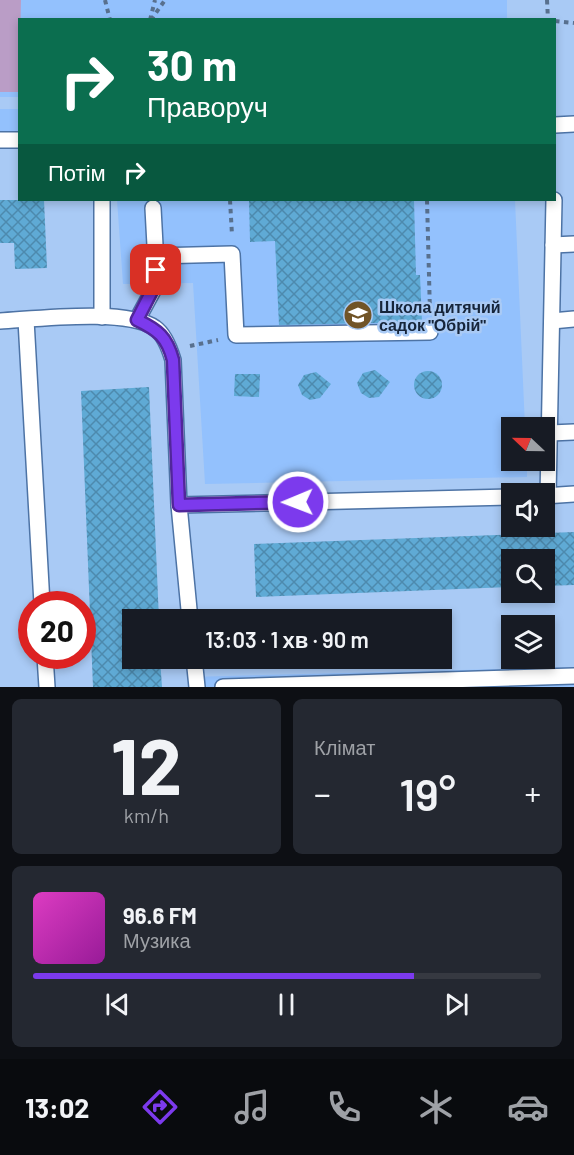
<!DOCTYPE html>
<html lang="uk">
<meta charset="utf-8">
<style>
body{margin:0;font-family:Barlow,sans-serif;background:#242831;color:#f1f3f6;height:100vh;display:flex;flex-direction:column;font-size:22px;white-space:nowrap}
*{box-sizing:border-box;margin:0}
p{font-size:20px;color:#9ea1a6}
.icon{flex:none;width:33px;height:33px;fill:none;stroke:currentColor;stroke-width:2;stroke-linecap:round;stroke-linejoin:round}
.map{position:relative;height:687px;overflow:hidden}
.details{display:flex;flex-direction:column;gap:12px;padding:12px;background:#0d0f14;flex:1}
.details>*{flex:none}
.guide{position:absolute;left:18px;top:18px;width:538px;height:183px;border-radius:0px;box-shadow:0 3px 9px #0003;background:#0b6e4f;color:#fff;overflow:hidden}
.needle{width:39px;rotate:292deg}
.fabs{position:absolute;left:501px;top:417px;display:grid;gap:12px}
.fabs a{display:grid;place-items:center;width:54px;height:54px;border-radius:0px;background:#171b24;box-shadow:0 3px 9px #0003;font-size:30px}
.speed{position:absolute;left:18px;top:591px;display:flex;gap:12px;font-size:30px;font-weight:700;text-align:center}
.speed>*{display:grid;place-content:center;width:78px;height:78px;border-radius:50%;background:#171b24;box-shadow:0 3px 9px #0003;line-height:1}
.speed .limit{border:9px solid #d22;background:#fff;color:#111}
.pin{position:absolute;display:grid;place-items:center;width:51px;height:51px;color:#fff;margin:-26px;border-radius:12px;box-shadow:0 3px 9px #0006}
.me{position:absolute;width:66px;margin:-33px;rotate:269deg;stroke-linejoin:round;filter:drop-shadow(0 0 4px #0008)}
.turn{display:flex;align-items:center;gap:21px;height:126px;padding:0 30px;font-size:27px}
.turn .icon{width:78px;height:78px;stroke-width:2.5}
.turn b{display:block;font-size:42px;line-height:51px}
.then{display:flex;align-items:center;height:57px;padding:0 30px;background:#0003;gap:12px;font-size:22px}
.big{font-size:45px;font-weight:600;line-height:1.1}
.details .widget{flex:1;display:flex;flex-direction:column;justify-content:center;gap:9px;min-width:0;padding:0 21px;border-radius:9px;background:#242831}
.details .dial{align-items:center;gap:0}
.dial b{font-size:78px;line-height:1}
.song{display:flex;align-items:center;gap:18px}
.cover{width:72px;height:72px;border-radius:9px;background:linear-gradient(135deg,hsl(310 70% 55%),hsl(300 70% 35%))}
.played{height:6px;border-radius:3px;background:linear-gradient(90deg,#7c3aed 75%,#363941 75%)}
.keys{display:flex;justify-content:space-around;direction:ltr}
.heat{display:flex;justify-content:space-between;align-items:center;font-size:33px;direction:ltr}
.details .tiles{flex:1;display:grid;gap:12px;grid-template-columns:1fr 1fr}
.widget:last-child{grid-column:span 2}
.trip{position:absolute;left:122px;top:609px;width:330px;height:60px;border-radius:0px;background:#171b24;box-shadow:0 3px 9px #0003;font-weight:600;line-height:60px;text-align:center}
.tab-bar{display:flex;height:96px;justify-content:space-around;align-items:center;background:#090b0e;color:#9ea1a6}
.tab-bar .icon{width:42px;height:42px}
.tab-bar .active{color:#7c3aed}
.tab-bar b{font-size:27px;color:#f1f3f6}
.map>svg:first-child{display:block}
.built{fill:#93c1fd}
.green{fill:#ba9dc6}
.building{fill:url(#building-cross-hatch)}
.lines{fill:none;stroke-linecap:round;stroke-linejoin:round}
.lane-casing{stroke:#4d73a5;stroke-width:18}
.path{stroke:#58708e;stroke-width:4;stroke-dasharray:4.5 4.5;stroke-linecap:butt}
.lane{stroke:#fff;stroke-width:15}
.route-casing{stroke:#51269a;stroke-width:15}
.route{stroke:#7c3aed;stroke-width:10}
.labels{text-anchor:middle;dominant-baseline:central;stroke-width:5;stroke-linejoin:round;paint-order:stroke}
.poi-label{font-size:16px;font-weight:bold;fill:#16253a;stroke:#a9caf5;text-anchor:start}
</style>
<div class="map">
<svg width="574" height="687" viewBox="0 0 574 687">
<defs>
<pattern id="building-cross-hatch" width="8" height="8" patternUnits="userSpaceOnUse" patternTransform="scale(1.5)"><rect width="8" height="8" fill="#5faad5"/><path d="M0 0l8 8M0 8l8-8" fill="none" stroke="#4d8aae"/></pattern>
</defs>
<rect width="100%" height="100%" fill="#a9caf5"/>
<g class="built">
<polygon points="0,0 507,0 507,19 20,20 19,97 0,97"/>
<rect x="0" y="109" width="19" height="27"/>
<polygon points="117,200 515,200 525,427 512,428 512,460 527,461 527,477 205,484 193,283 123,284"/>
<polygon points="574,667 574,687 189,687 189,677"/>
</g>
<polygon class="green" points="0,0 21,0 19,92 0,92"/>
<g class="building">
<polygon points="0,200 44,200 47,268 15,269 14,243 0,243"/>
<polygon points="249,200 414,200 416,275 420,275 422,322 279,325 275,241 250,242"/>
<polygon points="375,370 390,382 379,397 369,398 361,393 357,383 363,373"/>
<circle cx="428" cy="385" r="14"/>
<polygon points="316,372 331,384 320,398 310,400 302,395 298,385 304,375"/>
<polygon points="235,374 260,374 259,397 234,396"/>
<polygon points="149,387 159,620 132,620 132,658 160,658 162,687 93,687 81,391"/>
<polygon points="574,532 574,585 544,586 544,560 512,560 512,587 256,597 254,544"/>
</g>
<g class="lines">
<g class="lane-casing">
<g id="lane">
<polyline points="555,125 574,124"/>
<polyline points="0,140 20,140"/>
<polyline points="102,200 102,317"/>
<polyline points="553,245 574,244"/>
<polyline points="155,256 232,254 236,335 430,332"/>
<polyline points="26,320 42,604"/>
<polyline points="137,320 157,283 153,208"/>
<path d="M0,321C36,319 128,308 155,328C165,335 170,350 173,360L179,505L190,620"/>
<polyline points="552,321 574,319"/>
<polyline points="550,433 574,432"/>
<polyline points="544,496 574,494"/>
<polyline points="548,496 554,200"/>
<polyline points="179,505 512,497"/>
<polyline points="45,656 47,687"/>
<polyline points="194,658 197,687"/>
<polyline points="223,687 574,676"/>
</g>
</g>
<g class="path">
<polyline points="105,0 110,20"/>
<polyline points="547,0 548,20"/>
<polyline points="150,20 155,0"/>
<polyline points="151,20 165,0"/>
<polyline points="555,21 574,23"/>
<polyline points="230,200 232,235"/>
<polyline points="427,200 430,313"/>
<polyline points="190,346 218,340"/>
</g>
<use href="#lane" class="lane"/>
</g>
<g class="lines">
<g class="route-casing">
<path id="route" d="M156,270V283L137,320C158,330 167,337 173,360L179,505L298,502"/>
</g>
<use href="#route" class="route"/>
</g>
<defs>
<g id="school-disc" transform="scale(1.5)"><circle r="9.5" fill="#715427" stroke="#a9caf5"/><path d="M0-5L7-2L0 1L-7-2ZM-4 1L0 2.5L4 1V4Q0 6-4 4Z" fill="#fff"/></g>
</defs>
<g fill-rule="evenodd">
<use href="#school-disc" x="358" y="315"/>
</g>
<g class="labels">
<g class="poi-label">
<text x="379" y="306">Школа дитячий<tspan x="379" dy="18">садок "Обрій"</tspan></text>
</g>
</g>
</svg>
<div class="fabs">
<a><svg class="needle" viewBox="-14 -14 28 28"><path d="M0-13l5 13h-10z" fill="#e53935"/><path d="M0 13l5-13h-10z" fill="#9ea1a6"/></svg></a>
<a><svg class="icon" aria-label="sound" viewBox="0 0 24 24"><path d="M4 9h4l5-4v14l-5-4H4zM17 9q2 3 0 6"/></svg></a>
<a><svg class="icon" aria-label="search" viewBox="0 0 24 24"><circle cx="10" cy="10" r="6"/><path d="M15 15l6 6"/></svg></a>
<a><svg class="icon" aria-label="layers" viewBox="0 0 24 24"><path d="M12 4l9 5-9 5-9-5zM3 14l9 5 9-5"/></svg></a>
</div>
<div class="speed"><div class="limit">20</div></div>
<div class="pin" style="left:156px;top:270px;background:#d93025"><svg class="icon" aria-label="arrive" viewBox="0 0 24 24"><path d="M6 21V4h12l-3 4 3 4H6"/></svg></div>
<svg class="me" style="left:298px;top:502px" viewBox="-20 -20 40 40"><circle r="17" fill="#7c3aed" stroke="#fff" stroke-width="3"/><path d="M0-11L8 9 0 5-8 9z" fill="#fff"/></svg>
<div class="trip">13:03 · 1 хв · 90 m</div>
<div class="guide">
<div class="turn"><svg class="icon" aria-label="right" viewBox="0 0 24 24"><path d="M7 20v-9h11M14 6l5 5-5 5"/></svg><div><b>30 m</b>Праворуч</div></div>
<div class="then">Потім<svg class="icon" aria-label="right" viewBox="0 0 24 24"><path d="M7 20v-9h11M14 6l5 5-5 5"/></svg></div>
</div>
</div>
<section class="details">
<div class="tiles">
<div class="widget dial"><b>12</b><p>km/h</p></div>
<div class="widget"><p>Клімат</p>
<div class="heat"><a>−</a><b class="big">19°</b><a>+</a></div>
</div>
<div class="widget">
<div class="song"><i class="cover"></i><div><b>96.6 FM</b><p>Музика</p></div></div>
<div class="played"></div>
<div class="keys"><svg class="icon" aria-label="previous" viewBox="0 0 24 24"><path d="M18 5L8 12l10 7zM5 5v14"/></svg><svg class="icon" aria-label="pause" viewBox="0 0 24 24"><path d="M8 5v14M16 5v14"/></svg><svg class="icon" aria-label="next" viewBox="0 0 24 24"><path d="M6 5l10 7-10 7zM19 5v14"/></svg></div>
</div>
</div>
</section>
<nav class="tab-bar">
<b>13:02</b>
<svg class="icon active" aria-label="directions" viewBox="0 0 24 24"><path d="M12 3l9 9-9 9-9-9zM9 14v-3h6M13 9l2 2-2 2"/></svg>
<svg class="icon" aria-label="music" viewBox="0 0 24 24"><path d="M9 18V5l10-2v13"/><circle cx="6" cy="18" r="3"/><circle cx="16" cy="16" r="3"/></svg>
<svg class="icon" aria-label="phone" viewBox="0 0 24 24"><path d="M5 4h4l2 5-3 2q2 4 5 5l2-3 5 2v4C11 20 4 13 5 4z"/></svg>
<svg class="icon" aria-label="climate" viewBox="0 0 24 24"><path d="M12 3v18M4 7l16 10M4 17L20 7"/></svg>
<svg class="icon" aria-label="car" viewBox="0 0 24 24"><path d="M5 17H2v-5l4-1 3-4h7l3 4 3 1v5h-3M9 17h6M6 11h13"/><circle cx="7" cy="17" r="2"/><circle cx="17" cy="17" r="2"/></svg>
</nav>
